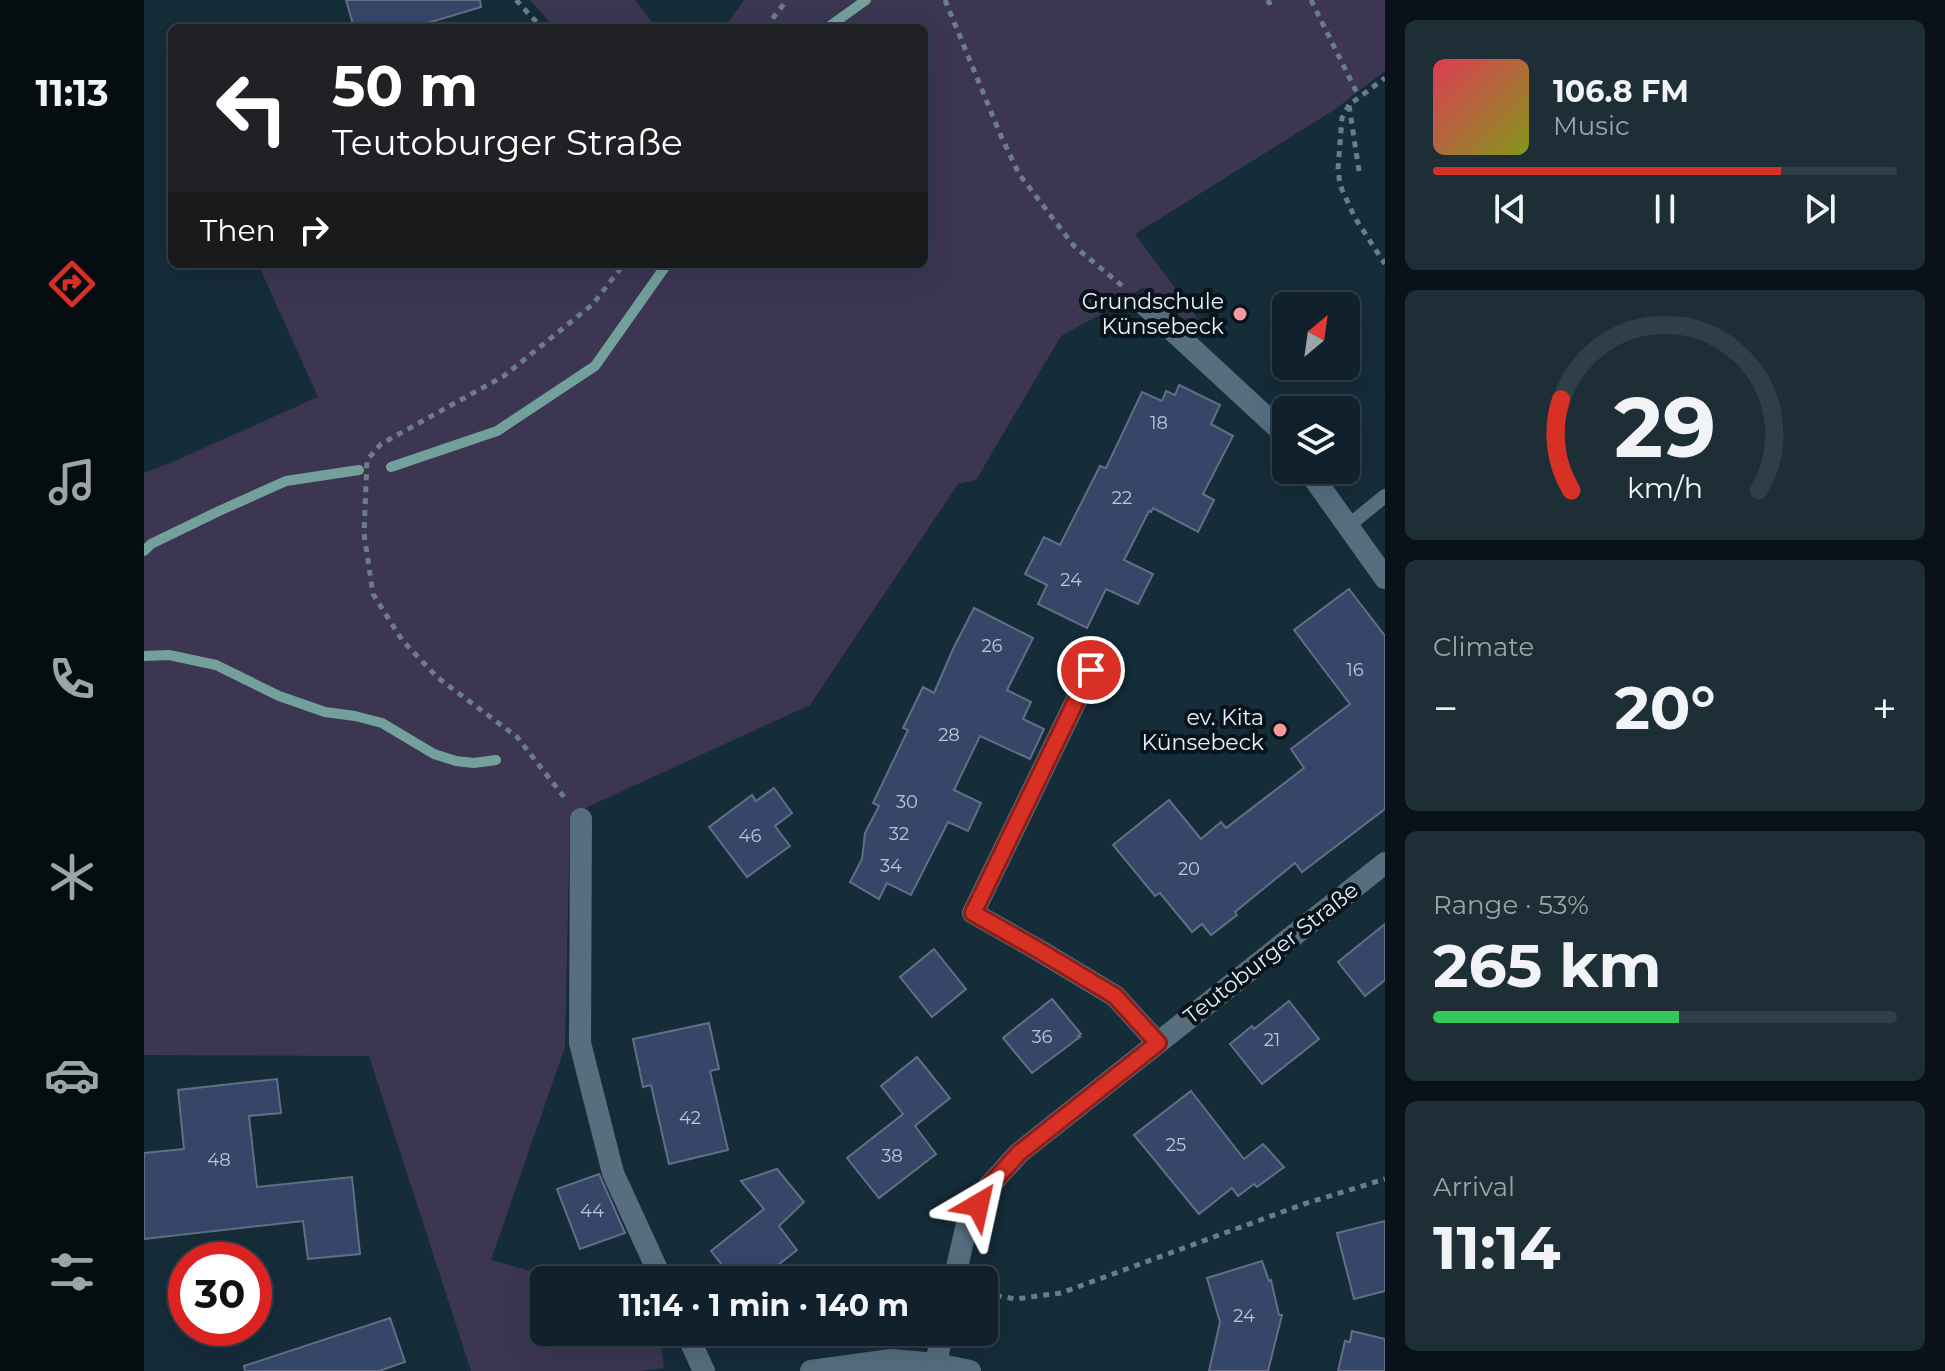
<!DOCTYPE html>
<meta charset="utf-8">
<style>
body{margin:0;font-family:Montserrat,sans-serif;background:#1e2e37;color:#f1f3f6;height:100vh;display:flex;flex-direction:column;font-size:30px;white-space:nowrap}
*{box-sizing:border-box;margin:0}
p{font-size:26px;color:#9ca3a9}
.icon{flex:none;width:44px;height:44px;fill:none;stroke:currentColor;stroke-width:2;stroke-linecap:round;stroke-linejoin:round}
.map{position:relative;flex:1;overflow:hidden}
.side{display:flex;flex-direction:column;gap:20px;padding:20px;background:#091218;width:560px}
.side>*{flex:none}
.top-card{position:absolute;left:24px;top:24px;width:760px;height:244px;border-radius:12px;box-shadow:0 8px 32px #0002,0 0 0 2px #303e47;background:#202124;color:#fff;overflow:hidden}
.needle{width:52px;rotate:29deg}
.fabs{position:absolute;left:1128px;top:292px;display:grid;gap:16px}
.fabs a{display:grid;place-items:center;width:88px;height:88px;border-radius:12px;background:#10212b;box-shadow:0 8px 32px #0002,0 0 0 2px #303e47;font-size:40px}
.speed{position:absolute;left:24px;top:1242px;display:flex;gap:16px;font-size:40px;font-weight:700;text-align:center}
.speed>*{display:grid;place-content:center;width:104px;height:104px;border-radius:50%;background:#10212b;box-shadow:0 8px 32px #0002,0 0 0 2px #303e47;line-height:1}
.speed .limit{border:12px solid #d22;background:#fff;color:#111}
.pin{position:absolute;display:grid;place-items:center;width:68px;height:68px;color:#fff;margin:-34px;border:4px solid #fff;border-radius:50%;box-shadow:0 2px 8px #0007}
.me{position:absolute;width:88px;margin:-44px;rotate:36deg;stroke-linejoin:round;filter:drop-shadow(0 0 6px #0008)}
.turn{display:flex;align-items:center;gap:28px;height:168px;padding:0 32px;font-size:36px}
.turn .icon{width:104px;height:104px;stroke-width:2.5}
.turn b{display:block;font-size:56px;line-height:68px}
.then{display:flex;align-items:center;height:76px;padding:0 32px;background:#0003;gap:16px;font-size:30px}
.big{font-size:60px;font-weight:700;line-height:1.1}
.side .widget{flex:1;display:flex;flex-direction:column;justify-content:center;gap:12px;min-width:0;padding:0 28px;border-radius:12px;background:#1e2e37}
.side .dial{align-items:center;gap:0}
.dial svg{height:208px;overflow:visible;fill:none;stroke:#303e47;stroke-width:7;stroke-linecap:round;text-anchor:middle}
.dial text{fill:#f1f3f6;stroke:none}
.song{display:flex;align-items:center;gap:24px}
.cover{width:96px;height:96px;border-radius:12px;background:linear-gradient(135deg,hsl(350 70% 55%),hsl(70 70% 35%))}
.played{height:8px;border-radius:4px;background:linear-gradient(90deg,#d93025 75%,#303e47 75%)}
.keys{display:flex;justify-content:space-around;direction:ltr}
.heat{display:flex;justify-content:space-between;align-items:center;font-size:44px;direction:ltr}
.charge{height:12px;border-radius:6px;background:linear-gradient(90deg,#34c759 53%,#303e47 0)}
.trip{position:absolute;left:386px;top:1266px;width:468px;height:80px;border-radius:12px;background:#10212b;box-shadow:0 8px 32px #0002,0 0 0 2px #303e47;font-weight:700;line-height:80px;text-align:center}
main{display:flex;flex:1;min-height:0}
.menu{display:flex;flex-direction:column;width:144px;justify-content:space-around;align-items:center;background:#060d11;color:#9ca3a9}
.menu .icon{width:56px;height:56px}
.menu .selected{color:#d93025}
.menu b{font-size:36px;color:#f1f3f6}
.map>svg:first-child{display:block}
.green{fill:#3c3653}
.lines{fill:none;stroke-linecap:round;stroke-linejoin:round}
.stream{stroke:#73a09b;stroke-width:10}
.building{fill:#364669;stroke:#636e85;stroke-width:2}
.path{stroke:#6a7d89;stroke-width:5;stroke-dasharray:6 6;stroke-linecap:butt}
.service{stroke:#566e7e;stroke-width:14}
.minor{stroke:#566e7e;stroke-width:22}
.route-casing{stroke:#8d1f18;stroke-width:20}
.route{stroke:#d93025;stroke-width:14}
.poi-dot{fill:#f59b9d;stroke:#091319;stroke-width:3}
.labels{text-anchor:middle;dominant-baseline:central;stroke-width:8;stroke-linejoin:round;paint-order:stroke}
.number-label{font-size:18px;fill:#b8c6d6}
.poi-label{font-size:22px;fill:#e3f1fa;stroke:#091319;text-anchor:end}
.street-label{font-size:22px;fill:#e3f1fa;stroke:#091319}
</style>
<main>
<nav class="menu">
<b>11:13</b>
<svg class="icon selected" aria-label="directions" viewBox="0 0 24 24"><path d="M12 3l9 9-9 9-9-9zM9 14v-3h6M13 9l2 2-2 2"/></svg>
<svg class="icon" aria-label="music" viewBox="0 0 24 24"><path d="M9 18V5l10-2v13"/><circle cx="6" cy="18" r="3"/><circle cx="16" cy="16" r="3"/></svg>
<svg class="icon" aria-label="phone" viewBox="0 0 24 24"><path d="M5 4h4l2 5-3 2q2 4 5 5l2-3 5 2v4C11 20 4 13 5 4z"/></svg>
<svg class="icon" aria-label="climate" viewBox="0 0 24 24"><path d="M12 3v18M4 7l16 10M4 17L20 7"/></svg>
<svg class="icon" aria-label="car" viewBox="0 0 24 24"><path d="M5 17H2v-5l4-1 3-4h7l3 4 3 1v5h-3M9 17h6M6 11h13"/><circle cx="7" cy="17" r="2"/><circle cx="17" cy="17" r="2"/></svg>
<svg class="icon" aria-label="filters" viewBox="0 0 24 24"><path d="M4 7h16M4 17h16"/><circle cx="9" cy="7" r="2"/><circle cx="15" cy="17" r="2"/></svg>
</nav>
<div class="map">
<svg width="1241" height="1371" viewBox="0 0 1241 1371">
<rect width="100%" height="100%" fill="#152c39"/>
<g class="green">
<polygon points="386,0 491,0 513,28 411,28"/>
<polygon points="600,0 1241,0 1241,71 1190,110 991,234 1056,322 1052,328 999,287 974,305 917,336 832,480 814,484 666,705 426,815 421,1047 347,1260 420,1280 400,1280 400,1332 516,1332 520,1368 496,1371 327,1371 225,1056 0,1055 0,473 26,463 174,397 114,264 780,264 780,28 580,28"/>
</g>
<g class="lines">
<g class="stream">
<polyline points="683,28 722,0"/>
<polyline points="247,467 353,431 451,366 523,264"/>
<polyline points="0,551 7,544 75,511 142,481 215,470"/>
<polyline points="0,656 25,655 72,665 135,696 181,712 211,716 238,723 290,754 312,761 330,763 352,760"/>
</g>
</g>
<g class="building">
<polygon points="202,0 336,0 337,7 267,28 210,28"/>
<polygon points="1035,385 1076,405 1067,424 1089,436 1059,494 1070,500 1054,532 1009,508 1007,512 1005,511 980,560 1009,574 994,604 962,589 943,628 894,604 903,585 881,574 900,537 916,545 956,466 962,468 998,392 1018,401 1022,391 1031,395"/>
<polygon points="1205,589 1241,636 1241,809 1158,872 1151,863 1091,912 1093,915 1067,935 1058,924 1048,932 1016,893 1011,896 969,845 1025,800 1057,839 1077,822 1082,828 1160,768 1147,749 1206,704 1150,630"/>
<polygon points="830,608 889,638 863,690 887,702 879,719 900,729 886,759 836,736 810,790 837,803 824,831 804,822 767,895 743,883 735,899 706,882 718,859 721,833 735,806 729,803 764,730 759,728 779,687 790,693 809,649"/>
<polygon points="630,788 648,813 631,826 646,846 603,877 565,827 608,795 612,801"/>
<polygon points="1241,924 1241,980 1221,996 1194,962"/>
<polygon points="790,949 822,989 788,1017 756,977"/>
<polygon points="908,999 937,1034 934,1036 936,1037 888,1073 859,1038"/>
<polygon points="1145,1001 1175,1039 1118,1084 1086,1044 1108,1026 1110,1029"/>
<polygon points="565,1023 575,1069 566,1071 584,1150 525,1164 507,1085 499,1087 489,1039"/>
<polygon points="773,1057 806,1098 771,1126 792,1154 735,1198 703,1158 759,1114 737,1086"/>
<polygon points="133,1079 137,1113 105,1116 113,1187 208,1177 216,1254 164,1259 159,1221 0,1239 0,1153 40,1149 34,1090"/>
<polygon points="1047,1091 1100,1159 1119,1144 1140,1167 1113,1187 1110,1184 1094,1196 1088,1188 1055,1214 990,1135"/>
<polygon points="633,1169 660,1202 635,1226 653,1250 615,1280 590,1280 567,1251 620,1209 597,1181"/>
<polygon points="455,1174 481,1233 436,1249 413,1189"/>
<polygon points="1241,1221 1241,1291 1210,1299 1193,1233"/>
<polygon points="1118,1261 1125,1281 1127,1280 1135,1315 1138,1315 1124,1371 1065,1371 1076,1322 1063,1278"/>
<polygon points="246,1318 261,1362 235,1371 101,1371 100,1366"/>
<polygon points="1208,1331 1241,1339 1241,1371 1194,1371 1201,1341 1206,1342"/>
</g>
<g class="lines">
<g class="path">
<polyline points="372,0 398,28"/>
<polyline points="801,0 857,136 875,174 930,246 982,289"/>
<polyline points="1124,0 1125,3 1131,0"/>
<polyline points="1167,0 1215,97"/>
<polyline points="621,28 643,0"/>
<polyline points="1205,105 1198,118 1194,169 1196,185 1211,218 1241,264"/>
<polyline points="1215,171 1205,105 1241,78"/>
<polyline points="420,797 373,737 293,677 258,640 229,594 220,534 223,460 237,444 360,376 449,304 480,264"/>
<polyline points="840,1293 871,1299 917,1293 1160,1204 1241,1179"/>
</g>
<polyline class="service" points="1204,526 1241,496"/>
<g class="minor">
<polyline points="1001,305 1135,429 1142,439"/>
<polyline points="1164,470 1241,578"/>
<polyline points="947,670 829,913 891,948 971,996 1014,1043"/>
<polyline points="437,819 436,1043 469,1173 518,1280"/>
<polyline points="810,1280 823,1224 845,1186 875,1153 1241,863"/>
<polyline points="542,1332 560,1371"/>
<polyline points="667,1371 747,1360 793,1364 826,1371"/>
<polyline points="790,1371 799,1332"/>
</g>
</g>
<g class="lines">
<g class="route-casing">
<polyline id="route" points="834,1205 845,1186 875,1153 1014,1043 971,996 891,948 829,913 947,670"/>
</g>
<use href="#route" class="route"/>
</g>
<g class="poi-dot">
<circle cx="1096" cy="314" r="8"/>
<circle cx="1136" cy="730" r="8"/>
</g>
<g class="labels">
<g class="number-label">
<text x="1015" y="423">18</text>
<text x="978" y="498">22</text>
<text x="927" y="580">24</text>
<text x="848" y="646">26</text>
<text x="1211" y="670">16</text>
<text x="805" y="735">28</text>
<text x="763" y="802">30</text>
<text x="755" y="834">32</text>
<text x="606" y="836">46</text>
<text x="747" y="866">34</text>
<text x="1045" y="869">20</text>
<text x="898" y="1037">36</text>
<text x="1128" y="1040">21</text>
<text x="546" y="1118">42</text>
<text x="1032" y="1145">25</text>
<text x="748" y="1156">38</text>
<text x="75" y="1160">48</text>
<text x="448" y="1211">44</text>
<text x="1100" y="1316">24</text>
</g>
<g class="poi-label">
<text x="1080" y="301">Grundschule<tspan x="1080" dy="25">Künsebeck</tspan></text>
<text x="1120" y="717">ev. Kita<tspan x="1120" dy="25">Künsebeck</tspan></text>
</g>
<g class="street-label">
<text transform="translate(1127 953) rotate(-38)">Teutoburger Straße</text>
</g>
</g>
</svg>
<div class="fabs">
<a><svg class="needle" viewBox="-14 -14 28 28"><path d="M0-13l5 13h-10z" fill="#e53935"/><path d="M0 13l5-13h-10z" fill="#9ca3a9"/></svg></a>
<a><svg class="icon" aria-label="layers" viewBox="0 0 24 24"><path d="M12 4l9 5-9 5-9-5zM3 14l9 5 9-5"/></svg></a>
</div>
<div class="speed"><div class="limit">30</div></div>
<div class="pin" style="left:947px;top:670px;background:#d93025"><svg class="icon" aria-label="arrive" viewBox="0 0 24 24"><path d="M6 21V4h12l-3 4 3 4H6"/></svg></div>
<svg class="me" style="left:834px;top:1205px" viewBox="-20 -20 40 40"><path d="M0-17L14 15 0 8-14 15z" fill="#d93025" stroke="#fff" stroke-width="4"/></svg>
<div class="trip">11:14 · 1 min · 140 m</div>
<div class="top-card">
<div class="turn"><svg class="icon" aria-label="left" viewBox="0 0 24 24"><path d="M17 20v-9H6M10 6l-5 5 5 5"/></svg><div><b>50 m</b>Teutoburger Straße</div></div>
<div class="then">Then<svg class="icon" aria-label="right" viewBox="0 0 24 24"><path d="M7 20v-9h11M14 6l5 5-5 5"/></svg></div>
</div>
</div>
<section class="side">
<div class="widget">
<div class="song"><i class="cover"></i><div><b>106.8 FM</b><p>Music</p></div></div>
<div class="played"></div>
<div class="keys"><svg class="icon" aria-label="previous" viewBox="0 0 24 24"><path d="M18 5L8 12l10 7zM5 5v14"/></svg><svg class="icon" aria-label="pause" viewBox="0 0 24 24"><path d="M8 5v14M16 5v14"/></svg><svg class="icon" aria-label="next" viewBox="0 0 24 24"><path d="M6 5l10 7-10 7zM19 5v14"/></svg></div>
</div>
<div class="widget dial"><svg viewBox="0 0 100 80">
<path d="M14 69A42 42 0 1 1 86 69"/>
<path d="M14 69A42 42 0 0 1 10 34" stroke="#d93025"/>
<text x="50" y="56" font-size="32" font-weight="700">29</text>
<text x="50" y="72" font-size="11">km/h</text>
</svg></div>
<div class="widget"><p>Climate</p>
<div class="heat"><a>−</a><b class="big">20°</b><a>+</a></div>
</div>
<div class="widget"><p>Range · 53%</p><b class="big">265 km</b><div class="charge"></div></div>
<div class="widget"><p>Arrival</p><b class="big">11:14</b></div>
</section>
</main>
